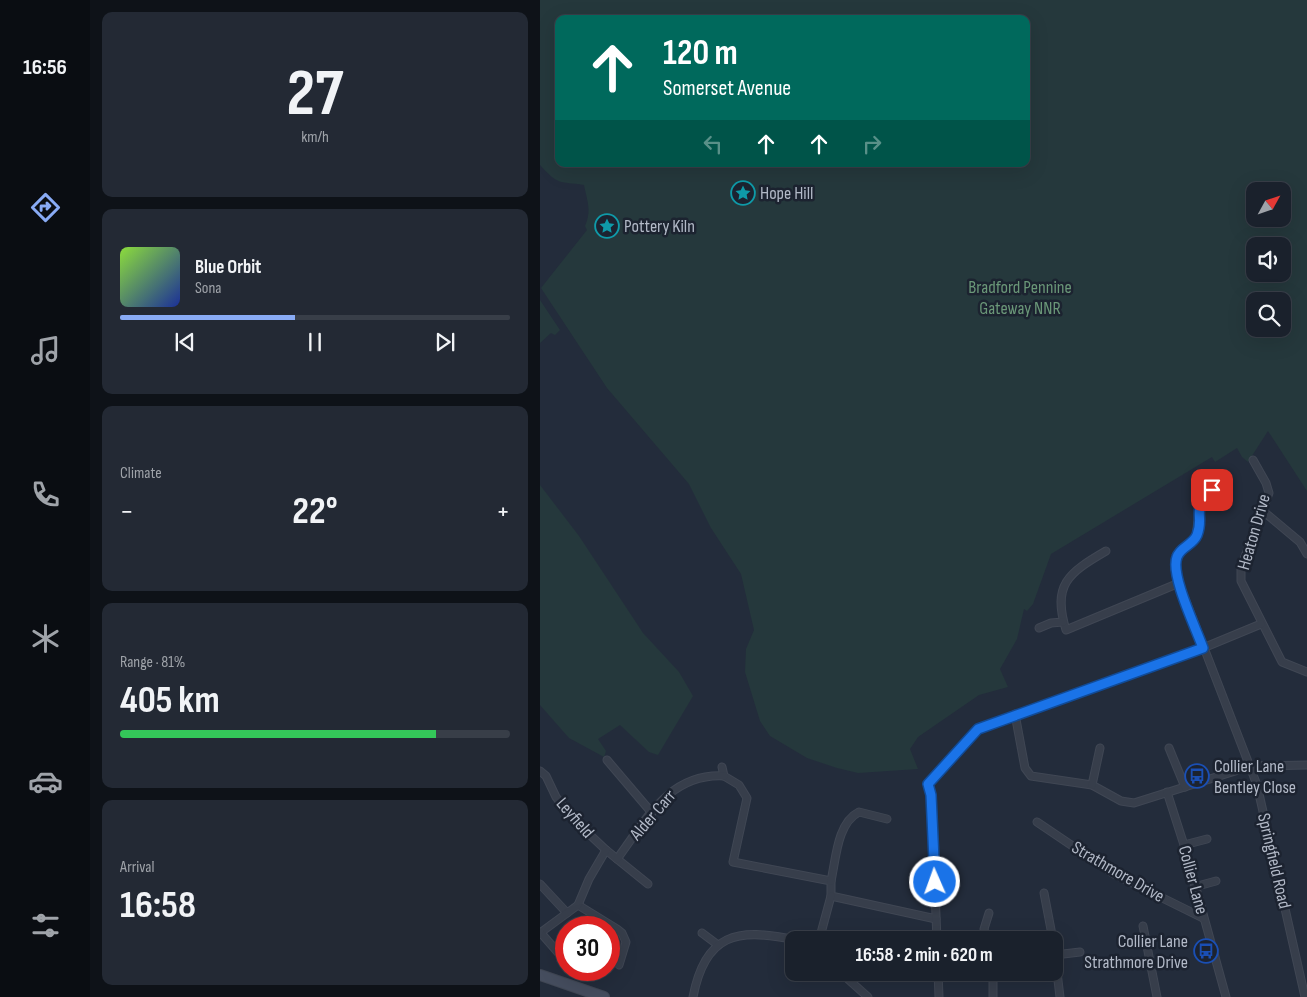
<!DOCTYPE html>
<meta charset="utf-8">
<style>
body{margin:0;font-family:"Sofia Sans Condensed",sans-serif;background:#232934;color:#f1f3f6;height:100vh;display:flex;flex-direction:column;font-size:19px;white-space:nowrap}
*{box-sizing:border-box;margin:0}
p{font-size:16px;color:#9fa3a9}
.icon{flex:none;width:28px;height:28px;fill:none;stroke:currentColor;stroke-width:2;stroke-linecap:round;stroke-linejoin:round}
.map{position:relative;flex:1;overflow:hidden}
.panel{display:flex;flex-direction:column;gap:12px;padding:12px;background:#0e1218;width:450px}
.panel>*{flex:none}
.hud{position:absolute;left:15px;top:15px;width:475px;height:152px;border-radius:10px;box-shadow:0 5px 20px #0002,0 0 0 1px #383e48;background:#00695c;color:#fff;overflow:hidden}
.needle{width:32px;rotate:50deg}
.fabs{position:absolute;left:706px;top:182px;display:grid;gap:10px}
.fabs a{display:grid;place-items:center;width:45px;height:45px;border-radius:10px;background:#1a212c;box-shadow:0 5px 20px #0002,0 0 0 1px #383e48;font-size:25px}
.speed{position:absolute;left:15px;top:916px;display:flex;gap:10px;font-size:25px;font-weight:700;text-align:center}
.speed>*{display:grid;place-content:center;width:65px;height:65px;border-radius:50%;background:#1a212c;box-shadow:0 5px 20px #0002,0 0 0 1px #383e48;line-height:1}
.speed .limit{border:8px solid #d22;background:#fff;color:#111}
.pin{position:absolute;display:grid;place-items:center;width:42px;height:42px;color:#fff;margin:-21px;border-radius:10px;box-shadow:0 2px 8px #0006}
.me{position:absolute;width:55px;margin:-28px;rotate:358deg;stroke-linejoin:round;filter:drop-shadow(0 0 4px #0008)}
.turn{display:flex;align-items:center;gap:18px;height:105px;padding:0 25px;font-size:22px}
.turn .icon{width:65px;height:65px;stroke-width:2.5}
.turn b{display:block;font-size:35px;line-height:42px}
.lanes{display:flex;align-items:center;height:48px;padding:0 25px;background:#0003;justify-content:center;gap:25px;direction:ltr}
.lanes .off{opacity:.35}
.big{font-size:38px;font-weight:700;line-height:1.1}
.panel .widget{flex:1;display:flex;flex-direction:column;justify-content:center;gap:8px;min-width:0;padding:0 18px;border-radius:10px;background:#232934}
.panel .dial{align-items:center;gap:0}
.dial b{font-size:65px;line-height:1}
.song{display:flex;align-items:center;gap:15px}
.cover{width:60px;height:60px;border-radius:8px;background:linear-gradient(135deg,hsl(90 70% 55%),hsl(230 70% 35%))}
.played{height:5px;border-radius:2px;background:linear-gradient(90deg,#89abf5 45%,#383e48 45%)}
.keys{display:flex;justify-content:space-around;direction:ltr}
.heat{display:flex;justify-content:space-between;align-items:center;font-size:28px;direction:ltr}
.charge{height:8px;border-radius:4px;background:linear-gradient(90deg,#34c759 81%,#383e48 0)}
.trip{position:absolute;left:245px;top:931px;width:278px;height:50px;border-radius:10px;background:#1a212c;box-shadow:0 5px 20px #0002,0 0 0 1px #383e48;font-weight:700;line-height:50px;text-align:center}
main{display:flex;flex:1;min-height:0}
.tab-bar{display:flex;flex-direction:column;width:90px;justify-content:space-around;align-items:center;background:#0a0d12;color:#9fa3a9}
.tab-bar .icon{width:35px;height:35px}
.tab-bar .on{color:#89abf5}
.tab-bar b{font-size:22px;color:#f1f3f6}
.map>svg:first-child{display:block}
.green{fill:#25383c;fill-rule:evenodd}
.lines{fill:none;stroke-linecap:round;stroke-linejoin:round}
.street-casing{stroke:#404754;stroke-width:9}
.secondary-casing{stroke:#404754;stroke-width:12}
.street{stroke:#373e4b;stroke-width:7}
.secondary{stroke:#454d5e;stroke-width:10}
.route-casing{stroke:#114b97;stroke-width:12}
.route{stroke:#1a73e8;stroke-width:9}
.labels{text-anchor:middle;dominant-baseline:central;stroke-width:5;stroke-linejoin:round;paint-order:stroke}
.poi-label{font-size:18px;fill:#b2b9c7;stroke:#1c2330;text-anchor:start}
.park-label{font-size:18px;fill:#6a9778;stroke:#1c2330}
.street-label{font-size:18px;fill:#b2b9c7;stroke:#1c2330}
</style>
<main>
<nav class="tab-bar">
<b>16:56</b>
<svg class="icon on" aria-label="directions" viewBox="0 0 24 24"><path d="M12 3l9 9-9 9-9-9zM9 14v-3h6M13 9l2 2-2 2"/></svg>
<svg class="icon" aria-label="music" viewBox="0 0 24 24"><path d="M9 18V5l10-2v13"/><circle cx="6" cy="18" r="3"/><circle cx="16" cy="16" r="3"/></svg>
<svg class="icon" aria-label="phone" viewBox="0 0 24 24"><path d="M5 4h4l2 5-3 2q2 4 5 5l2-3 5 2v4C11 20 4 13 5 4z"/></svg>
<svg class="icon" aria-label="climate" viewBox="0 0 24 24"><path d="M12 3v18M4 7l16 10M4 17L20 7"/></svg>
<svg class="icon" aria-label="car" viewBox="0 0 24 24"><path d="M5 17H2v-5l4-1 3-4h7l3 4 3 1v5h-3M9 17h6M6 11h13"/><circle cx="7" cy="17" r="2"/><circle cx="17" cy="17" r="2"/></svg>
<svg class="icon" aria-label="filters" viewBox="0 0 24 24"><path d="M4 7h16M4 17h16"/><circle cx="9" cy="7" r="2"/><circle cx="15" cy="17" r="2"/></svg>
</nav>
<section class="panel">
<div class="widget dial"><b>27</b><p>km/h</p></div>
<div class="widget">
<div class="song"><i class="cover"></i><div><b>Blue Orbit</b><p>Sona</p></div></div>
<div class="played"></div>
<div class="keys"><svg class="icon" aria-label="previous" viewBox="0 0 24 24"><path d="M18 5L8 12l10 7zM5 5v14"/></svg><svg class="icon" aria-label="pause" viewBox="0 0 24 24"><path d="M8 5v14M16 5v14"/></svg><svg class="icon" aria-label="next" viewBox="0 0 24 24"><path d="M6 5l10 7-10 7zM19 5v14"/></svg></div>
</div>
<div class="widget"><p>Climate</p>
<div class="heat"><a>−</a><b class="big">22°</b><a>+</a></div>
</div>
<div class="widget"><p>Range · 81%</p><b class="big">405 km</b><div class="charge"></div></div>
<div class="widget"><p>Arrival</p><b class="big">16:58</b></div>
</section>
<div class="map">
<svg width="767" height="997" viewBox="0 0 767 997">
<rect width="100%" height="100%" fill="#232c3b"/>
<g class="green">
<path d="M0,0H767V491L728,431L708,462L702,457L697,448L675,462L672,457L511,554L493,604L487,611L484,609L477,639L460,669L468,687L439,695L378,737L370,749L378,769L318,773L297,768L267,758L230,736L220,721L205,672L206,649L214,630L201,574L171,528L149,484L67,388L1,288L47,230L45,226C52,210 47,201 44,185C19,181 19,186 0,165ZM19,19H486V164H19ZM715,191H742V219H715ZM715,246H742V274H715ZM715,301H742V329H715Z"/>
<polygon points="0,300 20,330 15,335 11,333 0,343"/>
<polygon points="0,485 39,536 103,633 139,672 153,696 118,755 109,752 80,725 58,739 66,751 64,757 29,738 0,705"/>
</g>
<g class="lines">
<g class="street-casing">
<g id="street">
<polyline points="713,460 726,483 729,493 701,567 701,581 742,662 767,672"/>
<polyline points="680,476 674,488 660,503 656,537 637,554 635,569 639,583 717,785 765,997"/>
<polyline points="723,511 760,542 767,554"/>
<path d="M566,551C528,573 512,585 526,630L639,583"/>
<polyline points="499,628 511,623 523,622"/>
<polyline points="475,714 485,768 491,776 552,785 581,801 594,803 711,766 767,765"/>
<polyline points="629,748 645,787"/>
<polyline points="67,760 112,813"/>
<polyline points="182,767 184,776 199,785 207,798 193,862 291,881 291,896 396,919"/>
<polyline points="0,771 6,776 16,797 32,818 66,850 108,884"/>
<polyline points="552,785 560,748"/>
<polyline points="627,792 644,845 686,997"/>
<polyline points="497,822 574,874 663,918"/>
<polyline points="644,845 667,839"/>
<path d="M77,859C106,820 129,773 184,776"/>
<path d="M291,881C296,859 297,823 319,812L347,819"/>
<polyline points="0,884 27,913"/>
<polyline points="654,887 676,881"/>
<polyline points="504,893 513,940"/>
<polyline points="38,905 77,929 82,933 86,942 79,965"/>
<polyline points="603,926 617,997"/>
<polyline points="0,933 38,905 49,879 66,850"/>
<polyline points="1,933 21,956"/>
<polyline points="162,933 178,945"/>
<polyline points="281,933 291,896"/>
<polyline points="272,940 281,933 282,940"/>
<polyline points="397,940 391,795 389,784 438,729 663,648 721,624"/>
<polyline points="447,940 444,929 449,913"/>
<polyline points="514,947 520,997"/>
<polyline points="515,955 540,952"/>
<polyline points="300,972 328,997"/>
<polyline points="398,972 399,997"/>
<path d="M153,997C165,934 197,927 255,940"/>
<polyline points="453,997 453,972"/>
</g>
</g>
<g class="secondary-casing">
<polyline id="secondary" points="0,975 64,997"/>
</g>
<use href="#street" class="street"/>
<use href="#secondary" class="secondary"/>
</g>
<g class="lines">
<g class="route-casing">
<path id="route" d="M395,882L391,795L388,784L438,729L663,648C656,628 630,575 637,557C640,547 653,545 657,535C665,515 650,510 672,490"/>
</g>
<use href="#route" class="route"/>
</g>
<defs>
<g id="sight-ring" transform="scale(1.25)"><circle r="9.5" fill="#1c2330" stroke="#0f9aa8" stroke-width="1.5"/><path d="M0-6L1.8-2.2L6-1.7L2.9 1.2L3.7 5.4L0 3.3L-3.7 5.4L-2.9 1.2L-6-1.7L-1.8-2.2Z" fill="#0f9aa8"/></g>
<g id="bus-ring" transform="scale(1.25)"><circle r="9.5" fill="#1c2330" stroke="#1a4fb4" stroke-width="1.5"/><path d="M-5-6H5V4H4V6H2V4H-2V6H-4V4H-5ZM-3.5-4V0h7V-4ZM-3.5 1.2v1.5H-2V1.2ZM2 1.2v1.5H3.5V1.2Z" fill="#1a4fb4"/></g>
</defs>
<g fill-rule="evenodd">
<use href="#sight-ring" x="203" y="193"/>
<use href="#sight-ring" x="67" y="226"/>
<use href="#bus-ring" x="657" y="776"/>
<use href="#bus-ring" x="666" y="951"/>
</g>
<g class="labels">
<g class="poi-label">
<text x="220" y="193">Hope Hill</text>
<text x="84" y="226">Pottery Kiln</text>
<text x="674" y="766">Collier Lane<tspan x="674" dy="21">Bentley Close</tspan></text>
<text x="648" y="941" text-anchor="end">Collier Lane<tspan x="648" dy="21">Strathmore Drive</tspan></text>
</g>
<g class="park-label">
<text x="480" y="287">Bradford Pennine<tspan x="480" dy="21">Gateway NNR</tspan></text>
</g>
<g class="street-label">
<text transform="translate(714 532) rotate(-74)">Heaton Drive</text>
<text transform="translate(113 815) rotate(-49)">Alder Carr</text>
<text transform="translate(35 818) rotate(49)">Leyfield</text>
<text transform="translate(734 861) rotate(77)">Springfield Road</text>
<text transform="translate(578 872) rotate(30)">Strathmore Drive</text>
<text transform="translate(653 880) rotate(75)">Collier Lane</text>
</g>
</g>
</svg>
<div class="fabs">
<a><svg class="needle" viewBox="-14 -14 28 28"><path d="M0-13l5 13h-10z" fill="#e53935"/><path d="M0 13l5-13h-10z" fill="#9fa3a9"/></svg></a>
<a><svg class="icon" aria-label="sound" viewBox="0 0 24 24"><path d="M4 9h4l5-4v14l-5-4H4zM17 9q2 3 0 6"/></svg></a>
<a><svg class="icon" aria-label="search" viewBox="0 0 24 24"><circle cx="10" cy="10" r="6"/><path d="M15 15l6 6"/></svg></a>
</div>
<div class="speed"><div class="limit">30</div></div>
<div class="pin" style="left:672px;top:490px;background:#d93025"><svg class="icon" aria-label="arrive" viewBox="0 0 24 24"><path d="M6 21V4h12l-3 4 3 4H6"/></svg></div>
<svg class="me" style="left:395px;top:882px" viewBox="-20 -20 40 40"><circle r="17" fill="#1a73e8" stroke="#fff" stroke-width="3"/><path d="M0-11L8 9 0 5-8 9z" fill="#fff"/></svg>
<div class="trip">16:58 · 2 min · 620 m</div>
<div class="hud">
<div class="turn"><svg class="icon" aria-label="ahead" viewBox="0 0 24 24"><path d="M12 20V5M6 11l6-6 6 6"/></svg><div><b>120 m</b>Somerset Avenue</div></div>
<div class="lanes"><svg class="icon off" aria-label="left" viewBox="0 0 24 24"><path d="M17 20v-9H6M10 6l-5 5 5 5"/></svg><svg class="icon" aria-label="ahead" viewBox="0 0 24 24"><path d="M12 20V5M6 11l6-6 6 6"/></svg><svg class="icon" aria-label="ahead" viewBox="0 0 24 24"><path d="M12 20V5M6 11l6-6 6 6"/></svg><svg class="icon off" aria-label="right" viewBox="0 0 24 24"><path d="M7 20v-9h11M14 6l5 5-5 5"/></svg></div>
</div>
</div>
</main>
